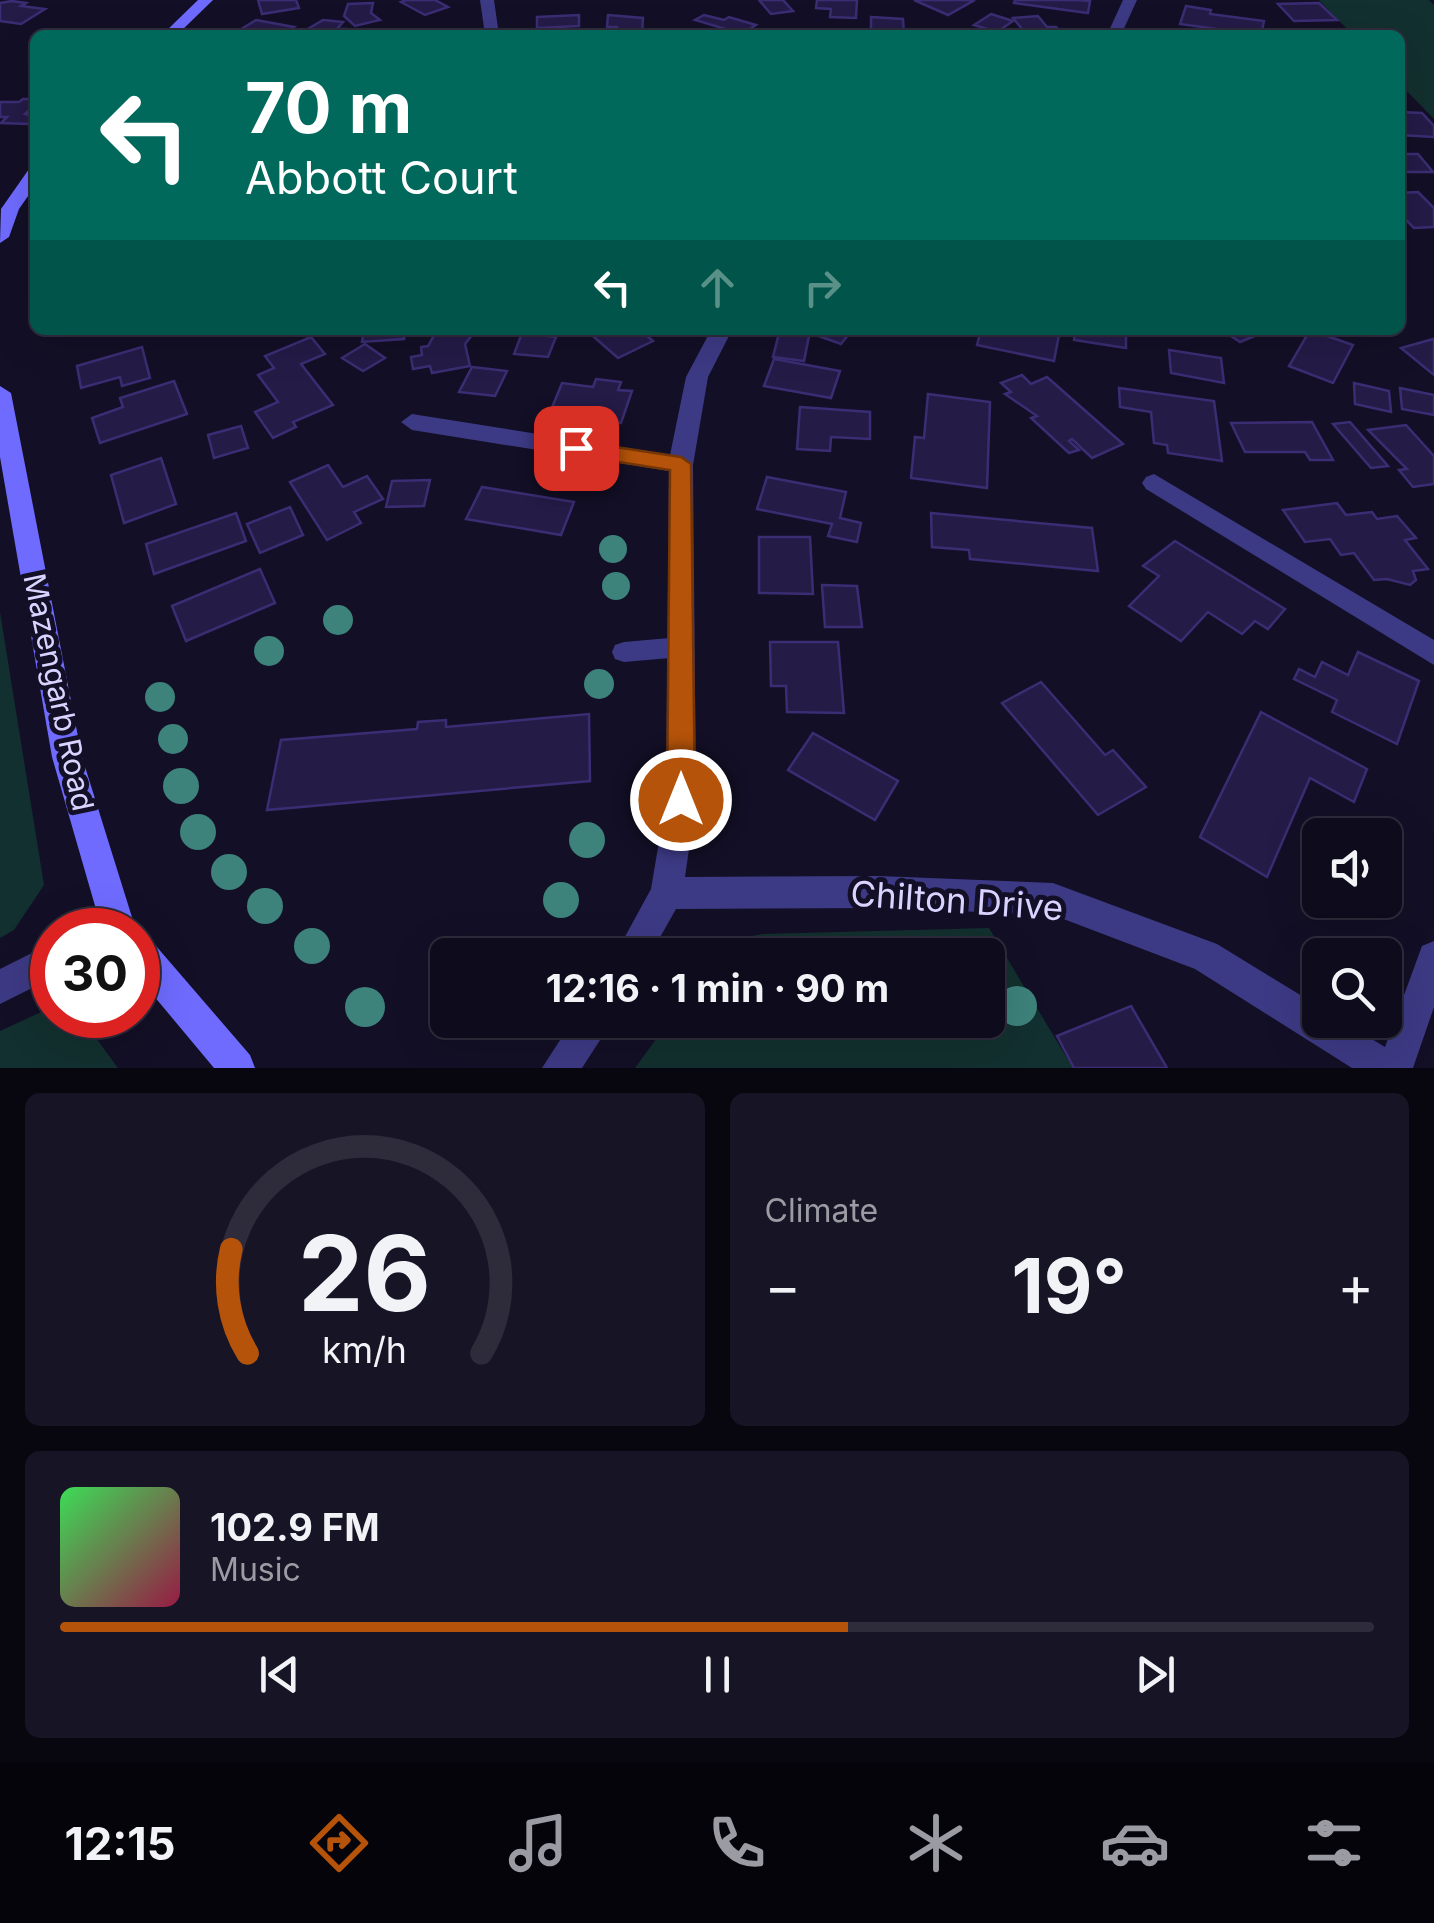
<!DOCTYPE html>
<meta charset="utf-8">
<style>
body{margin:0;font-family:Inter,sans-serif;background:#171425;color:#f1f3f6;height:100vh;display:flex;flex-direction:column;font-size:38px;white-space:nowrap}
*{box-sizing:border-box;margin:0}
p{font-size:32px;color:#9b9ba3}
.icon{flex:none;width:55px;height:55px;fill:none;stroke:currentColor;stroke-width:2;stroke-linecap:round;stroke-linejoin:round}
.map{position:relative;height:1068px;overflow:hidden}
.side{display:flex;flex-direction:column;gap:25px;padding:25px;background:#08060f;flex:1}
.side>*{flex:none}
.top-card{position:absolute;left:30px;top:30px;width:1375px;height:305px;border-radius:15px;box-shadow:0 10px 40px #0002,0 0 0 2px #2e2b3b;background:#00695c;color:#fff;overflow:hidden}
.buttons{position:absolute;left:1302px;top:818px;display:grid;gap:20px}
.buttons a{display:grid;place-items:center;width:100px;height:100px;border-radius:15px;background:#0e0b1c;box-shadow:0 10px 40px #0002,0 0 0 2px #2e2b3b;font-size:50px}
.speed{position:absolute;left:30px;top:908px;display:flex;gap:20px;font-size:50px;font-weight:700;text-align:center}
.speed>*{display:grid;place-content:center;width:130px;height:130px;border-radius:50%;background:#0e0b1c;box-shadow:0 10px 40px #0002,0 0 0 2px #2e2b3b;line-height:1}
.speed .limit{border:15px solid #d22;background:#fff;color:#111}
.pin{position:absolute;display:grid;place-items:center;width:85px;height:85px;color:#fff;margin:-42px;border-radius:20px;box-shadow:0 5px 15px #0006}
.me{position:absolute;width:110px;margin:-55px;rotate:0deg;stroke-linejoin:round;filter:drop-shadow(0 0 8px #0008)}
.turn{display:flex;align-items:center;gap:35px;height:210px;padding:0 50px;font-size:45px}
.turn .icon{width:130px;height:130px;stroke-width:2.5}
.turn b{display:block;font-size:70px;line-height:85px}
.lanes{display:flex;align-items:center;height:95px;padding:0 50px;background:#0003;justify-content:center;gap:50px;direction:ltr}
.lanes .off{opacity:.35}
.big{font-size:75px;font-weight:700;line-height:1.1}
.side .widget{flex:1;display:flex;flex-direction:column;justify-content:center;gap:15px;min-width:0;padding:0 35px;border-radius:15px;background:#171425}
.side .dial{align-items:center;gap:0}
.dial svg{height:260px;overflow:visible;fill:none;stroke:#2e2b3b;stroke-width:7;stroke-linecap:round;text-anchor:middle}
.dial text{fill:#f1f3f6;stroke:none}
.song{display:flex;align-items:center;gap:30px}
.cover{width:120px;height:120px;border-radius:15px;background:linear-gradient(135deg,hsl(130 70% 55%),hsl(340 70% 35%))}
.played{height:10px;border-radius:5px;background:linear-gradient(90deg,#b45309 60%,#2e2b3b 60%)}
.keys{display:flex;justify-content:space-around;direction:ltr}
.heat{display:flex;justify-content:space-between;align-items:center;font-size:55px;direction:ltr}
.side .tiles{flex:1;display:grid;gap:25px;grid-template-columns:1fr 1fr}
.widget:last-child{grid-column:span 2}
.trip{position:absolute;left:430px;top:938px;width:575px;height:100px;border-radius:15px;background:#0e0b1c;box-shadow:0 10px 40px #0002,0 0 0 2px #2e2b3b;font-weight:700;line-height:100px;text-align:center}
.tab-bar{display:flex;height:160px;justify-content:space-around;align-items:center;background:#06040b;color:#9b9ba3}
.tab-bar .icon{width:70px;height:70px}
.tab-bar .on{color:#b45309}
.tab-bar b{font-size:45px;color:#f1f3f6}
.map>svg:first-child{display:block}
.green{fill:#12302f}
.building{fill:#241b47;stroke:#3b2d73;stroke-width:2.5}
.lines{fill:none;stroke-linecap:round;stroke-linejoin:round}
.lane{fill:#3d3a85;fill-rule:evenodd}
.street{fill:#3d3a85;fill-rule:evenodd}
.secondary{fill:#6f6bff;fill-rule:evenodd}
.tree{fill:#3d827b}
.route{fill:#b45309;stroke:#753606;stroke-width:2.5}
.labels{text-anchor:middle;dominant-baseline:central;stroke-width:10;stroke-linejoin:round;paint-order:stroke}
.street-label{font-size:30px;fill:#d9d4ff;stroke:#130f26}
.near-street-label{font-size:35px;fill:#d9d4ff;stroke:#130f26}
</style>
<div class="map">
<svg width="1434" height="1068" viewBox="0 0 1434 1068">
<rect width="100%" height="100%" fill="#130f26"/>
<g class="green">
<polygon points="1319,0 1429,0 1434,5 1434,119 1400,84 1400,35 1353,35"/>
<polygon points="0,612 44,885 14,930 0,938"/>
<polygon points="989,928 1073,1068 635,1068 670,1020 988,1020 988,955 701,955 707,944 763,934"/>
<polygon points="52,1007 52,1015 79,1015 118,1068 0,1068 0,1031"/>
</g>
<g class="building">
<polygon points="258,0 296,0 299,8 262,14"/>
<polygon points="406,0 435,0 448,7 425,15 401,2"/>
<polygon points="759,0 783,0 793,11 771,14"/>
<polygon points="817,0 857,0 856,18 830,17 831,9 816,8"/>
<polygon points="914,0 970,0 973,1 948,15"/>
<polygon points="1015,0 1077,0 1090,1 1088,13 1014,3"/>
<polygon points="12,1 26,3 21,6 45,9 21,24 0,21 0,3"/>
<polygon points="373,3 371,13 380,20 355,26 344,16 348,4"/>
<polygon points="1319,3 1337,20 1294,21 1278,4"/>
<polygon points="1186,6 1211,10 1210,14 1264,21 1261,35 1180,24"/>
<polygon points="991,14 1013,21 997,32 974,25"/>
<polygon points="579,15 579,26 537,28 537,17"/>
<polygon points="608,15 643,18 642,35 617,35 617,27 607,27"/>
<polygon points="704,15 724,20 729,17 756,25 742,34 695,20"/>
<polygon points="1038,16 1047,27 1056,27 1061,32 1027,35 1013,18"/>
<polygon points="871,17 903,19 904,35 871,35"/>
<polygon points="256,20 294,27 282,35 238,31"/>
<polygon points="323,20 343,22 337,29 345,29 340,35 306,30"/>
<polygon points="23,99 35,99 35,105 25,114 35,117 28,124 1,123 7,117 0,117 0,102 19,102"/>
<polygon points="1400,112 1422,113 1434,126 1434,137 1400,135"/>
<polygon points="1400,154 1418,154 1433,172 1400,172"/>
<polygon points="1418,192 1434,208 1434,227 1414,228 1400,214 1400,193"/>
<polygon points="364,330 405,330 404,339 362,342"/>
<polygon points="437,330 476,330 465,344 470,366 432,373 430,366 413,369 411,357 422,355 421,347 428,346"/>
<polygon points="586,330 640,330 653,341 618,358"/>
<polygon points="802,330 852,330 841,344"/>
<polygon points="981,330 1031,330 1059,335 1054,361 977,345"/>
<polygon points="1075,330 1126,333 1126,348 1074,340"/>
<polygon points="1222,330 1269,330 1240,342"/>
<polygon points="1310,330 1353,345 1333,383 1289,366"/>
<polygon points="522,333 556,337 548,357 514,354"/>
<polygon points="779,333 809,336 804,361 773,357"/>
<polygon points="311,337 325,354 301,364 333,405 293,422 296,427 273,438 255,412 278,402 258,375 274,368 265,356"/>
<polygon points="1433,339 1434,341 1434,375 1401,348"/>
<polygon points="365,344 385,358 363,371 342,358"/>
<polygon points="142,347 150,378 122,386 120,377 81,388 77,366"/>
<polygon points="1169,350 1221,358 1224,383 1171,373"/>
<polygon points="774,359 840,371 831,398 764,386"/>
<polygon points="472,367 507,371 495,396 459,392"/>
<polygon points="1022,375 1031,384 1047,377 1123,444 1092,458 1072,439 1069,441 1079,450 1069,453 1031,418 1037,416 1005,394 1011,392 1001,383"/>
<polygon points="596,379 621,382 618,390 632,391 621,423 549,415 562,383 593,387"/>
<polygon points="174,381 187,414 100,443 92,418 123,407 120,398"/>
<polygon points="1354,383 1389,391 1391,412 1355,404"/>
<polygon points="1119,388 1214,401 1222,461 1168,453 1167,445 1154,443 1151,412 1120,407"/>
<polygon points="1400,388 1434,395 1434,415 1402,409"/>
<polygon points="928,394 990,402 987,488 911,478 915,437 924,438"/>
<polygon points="800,407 870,412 870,439 831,437 830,451 797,449"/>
<polygon points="1312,422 1333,460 1310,460 1305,452 1245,452 1231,423"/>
<polygon points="1350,422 1388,466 1371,468 1333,424"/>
<polygon points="1406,425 1434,456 1434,484 1413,487 1399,470 1407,469 1368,430"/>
<polygon points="241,426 248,448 214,458 208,435"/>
<polygon points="161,458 176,504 124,523 111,475"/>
<polygon points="328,465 343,487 367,476 383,499 354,512 361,523 327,540 290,482"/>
<polygon points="767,477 846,492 840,518 861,523 857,542 828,536 832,524 757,509"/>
<polygon points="430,480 424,506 386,507 392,481"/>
<polygon points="482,487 574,502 561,535 466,519"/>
<polygon points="1337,503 1346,515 1372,512 1377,519 1397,516 1416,538 1405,540 1428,569 1413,571 1416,580 1410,585 1387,579 1374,580 1354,553 1341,555 1330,539 1305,542 1283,510"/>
<polygon points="290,507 303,535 260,553 247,524"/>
<polygon points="236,513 246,541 154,574 146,544"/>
<polygon points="931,513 1092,528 1098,571 970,559 969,550 932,547"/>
<polygon points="759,537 810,537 813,594 759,593"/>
<polygon points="1175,541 1285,609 1268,629 1255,621 1242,634 1208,612 1181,641 1129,606 1159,576 1143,566"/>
<polygon points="260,569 275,603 186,641 172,606"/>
<polygon points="822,585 857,586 862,627 825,627"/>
<polygon points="770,642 838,642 844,713 787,712 786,686 771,686"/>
<polygon points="1358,652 1419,681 1397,744 1332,712 1337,700 1294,679 1299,669 1315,677 1322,662 1348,675"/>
<polygon points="1041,682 1105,755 1113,750 1146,787 1098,815 1002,703"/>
<polygon points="1261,712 1367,769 1354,802 1310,778 1267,877 1200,837"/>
<polygon points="589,714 590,781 267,810 281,740 417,729 418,722 446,720 446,727"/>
<polygon points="813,733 898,781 875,820 788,770"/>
<polygon points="1131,1006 1167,1068 1074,1068 1057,1036"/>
</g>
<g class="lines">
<polygon class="lane" points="681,637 690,640 693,647 690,654 681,657 624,662 615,659 612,652 615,645 624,642"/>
<g class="street">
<polygon points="480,0 494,0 499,35 485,35"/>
<polygon points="1123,0 1137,0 1121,35 1107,35"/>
<polygon points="711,330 732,330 708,377 693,465 696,800 685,877 879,876 1053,883 1217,944 1320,1007 1320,1020 1340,1020 1385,1047 1422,946 1434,941 1434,1007 1413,1068 1352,1068 1195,969 1053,915 879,908 676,909 650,955 615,955 651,889 666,800 669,471 412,430 401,422 412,414 670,455 686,377"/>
<polygon points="1154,474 1434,640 1434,665 1146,489 1142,483 1146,477"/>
<polygon points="52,943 52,978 0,1004 0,969"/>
<polygon points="573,1020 613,1020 582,1068 542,1068"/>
</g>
<g class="secondary">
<polygon points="198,0 213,0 177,35 162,35"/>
<polygon points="35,168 35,186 19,209 9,237 0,243 1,209 29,169"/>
<polygon points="0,386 11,393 82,757 136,930 102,930 52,757 0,457"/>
<polygon points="138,934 150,939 250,1055 255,1068 214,1068 138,977"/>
</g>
</g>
<g class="tree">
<circle cx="613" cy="549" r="14"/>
<circle cx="616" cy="586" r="14"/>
<circle cx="338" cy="620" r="15"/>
<circle cx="269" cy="651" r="15"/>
<circle cx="599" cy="684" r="15"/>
<circle cx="160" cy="697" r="15"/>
<circle cx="173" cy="739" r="15"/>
<circle cx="181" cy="786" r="18"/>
<circle cx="198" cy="832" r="18"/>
<circle cx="587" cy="840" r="18"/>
<circle cx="229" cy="872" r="18"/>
<circle cx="561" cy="900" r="18"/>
<circle cx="265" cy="906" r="18"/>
<circle cx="312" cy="946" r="18"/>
<circle cx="1017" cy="1006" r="20"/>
<circle cx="365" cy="1007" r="20"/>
</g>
<polygon class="route" points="576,441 681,457 691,464 695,800 691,809 681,813 671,809 667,800 670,470 568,454 565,448 568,443"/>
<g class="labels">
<g class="street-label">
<text transform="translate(59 692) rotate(78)">Mazengarb Road</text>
</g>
<g class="near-street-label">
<text transform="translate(957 900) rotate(4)">Chilton Drive</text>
</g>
</g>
</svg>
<div class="buttons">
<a><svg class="icon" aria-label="sound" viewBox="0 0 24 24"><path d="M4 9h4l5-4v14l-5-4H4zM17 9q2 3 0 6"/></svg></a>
<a><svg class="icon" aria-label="search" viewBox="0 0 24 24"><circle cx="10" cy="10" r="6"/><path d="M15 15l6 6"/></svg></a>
</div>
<div class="speed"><div class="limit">30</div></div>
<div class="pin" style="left:576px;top:448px;background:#d93025"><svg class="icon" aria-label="arrive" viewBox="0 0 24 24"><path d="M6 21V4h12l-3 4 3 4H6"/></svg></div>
<svg class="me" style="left:681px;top:800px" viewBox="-20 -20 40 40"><circle r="17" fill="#b45309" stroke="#fff" stroke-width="3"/><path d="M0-11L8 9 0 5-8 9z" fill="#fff"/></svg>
<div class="trip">12:16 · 1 min · 90 m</div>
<div class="top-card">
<div class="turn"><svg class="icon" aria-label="left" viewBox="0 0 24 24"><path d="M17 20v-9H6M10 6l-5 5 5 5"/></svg><div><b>70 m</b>Abbott Court</div></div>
<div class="lanes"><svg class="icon" aria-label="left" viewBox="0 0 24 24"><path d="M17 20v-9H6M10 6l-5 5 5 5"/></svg><svg class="icon off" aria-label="ahead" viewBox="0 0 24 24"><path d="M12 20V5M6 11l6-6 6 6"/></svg><svg class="icon off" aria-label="right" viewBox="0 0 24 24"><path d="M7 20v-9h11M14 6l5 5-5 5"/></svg></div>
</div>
</div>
<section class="side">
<div class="tiles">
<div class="widget dial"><svg viewBox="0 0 100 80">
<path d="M14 69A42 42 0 1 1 86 69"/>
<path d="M14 69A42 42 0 0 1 9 37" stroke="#b45309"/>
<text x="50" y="56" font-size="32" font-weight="700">26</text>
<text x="50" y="72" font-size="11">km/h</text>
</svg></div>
<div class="widget"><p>Climate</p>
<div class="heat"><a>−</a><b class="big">19°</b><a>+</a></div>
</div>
<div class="widget">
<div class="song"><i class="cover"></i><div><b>102.9 FM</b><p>Music</p></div></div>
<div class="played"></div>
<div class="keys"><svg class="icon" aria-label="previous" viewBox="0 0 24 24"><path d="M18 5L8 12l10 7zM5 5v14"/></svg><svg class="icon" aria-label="pause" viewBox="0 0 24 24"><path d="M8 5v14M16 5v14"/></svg><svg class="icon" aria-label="next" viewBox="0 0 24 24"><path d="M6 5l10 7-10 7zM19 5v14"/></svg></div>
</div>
</div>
</section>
<nav class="tab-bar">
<b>12:15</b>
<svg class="icon on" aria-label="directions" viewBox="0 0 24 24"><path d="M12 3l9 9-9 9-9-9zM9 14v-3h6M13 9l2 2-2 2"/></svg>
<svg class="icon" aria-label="music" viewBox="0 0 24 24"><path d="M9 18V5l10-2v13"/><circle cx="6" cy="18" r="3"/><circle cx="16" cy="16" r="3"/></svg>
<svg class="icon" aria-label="phone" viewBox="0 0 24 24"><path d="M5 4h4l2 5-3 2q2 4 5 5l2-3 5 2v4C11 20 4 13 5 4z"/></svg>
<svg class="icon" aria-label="climate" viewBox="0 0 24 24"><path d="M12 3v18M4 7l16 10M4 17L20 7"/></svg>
<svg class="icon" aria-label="car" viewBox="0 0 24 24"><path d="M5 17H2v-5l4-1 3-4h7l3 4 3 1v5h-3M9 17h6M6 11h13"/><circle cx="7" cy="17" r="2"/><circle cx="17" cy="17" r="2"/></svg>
<svg class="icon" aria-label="filters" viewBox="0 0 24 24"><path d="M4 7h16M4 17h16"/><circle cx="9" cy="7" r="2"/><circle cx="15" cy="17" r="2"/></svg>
</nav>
